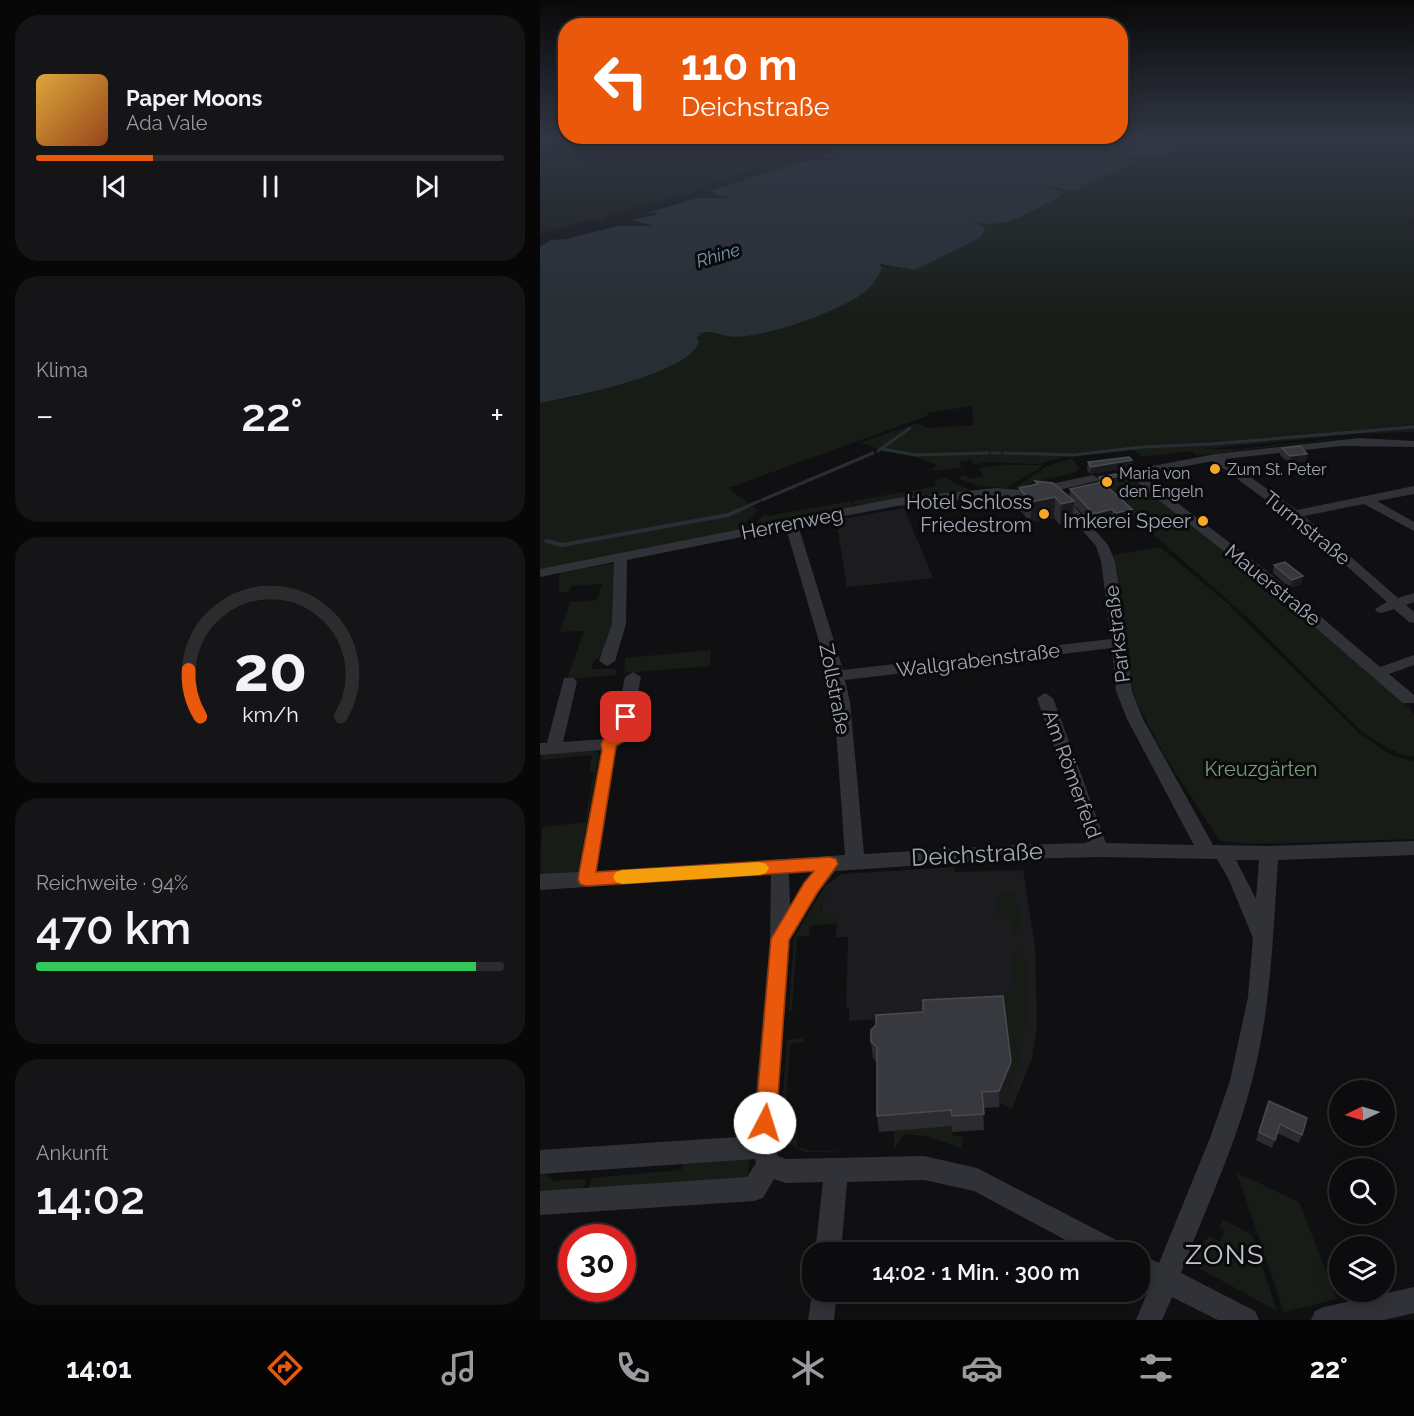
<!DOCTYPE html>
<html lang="de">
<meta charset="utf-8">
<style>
body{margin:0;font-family:Raleway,sans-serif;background:#151517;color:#f1f3f6;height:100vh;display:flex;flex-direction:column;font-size:22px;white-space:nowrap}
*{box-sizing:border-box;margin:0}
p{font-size:20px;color:#9a9b9e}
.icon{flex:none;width:33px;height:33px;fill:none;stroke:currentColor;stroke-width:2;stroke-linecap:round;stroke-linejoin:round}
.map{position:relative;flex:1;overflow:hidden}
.side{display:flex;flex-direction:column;gap:15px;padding:15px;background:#070708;width:540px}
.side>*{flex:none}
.banner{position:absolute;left:18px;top:18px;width:570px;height:126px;border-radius:24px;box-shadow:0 3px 15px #0003,0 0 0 2px #2c2c2e;background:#ea580c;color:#fff;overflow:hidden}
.needle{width:39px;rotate:265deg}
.fabs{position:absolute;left:789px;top:1080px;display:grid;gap:12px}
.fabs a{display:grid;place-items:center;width:66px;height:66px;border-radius:50%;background:#0c0c0e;box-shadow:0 3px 15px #0003,0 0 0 2px #2c2c2e;font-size:30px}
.speed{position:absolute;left:18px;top:1224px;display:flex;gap:12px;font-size:30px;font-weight:700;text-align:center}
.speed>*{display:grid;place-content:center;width:78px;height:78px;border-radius:50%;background:#0c0c0e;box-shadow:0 3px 15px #0003,0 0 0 2px #2c2c2e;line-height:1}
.speed .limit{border:9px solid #d22;background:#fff;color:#111}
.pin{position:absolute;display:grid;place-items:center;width:51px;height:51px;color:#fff;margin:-26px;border-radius:12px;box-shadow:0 3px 9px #0006}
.me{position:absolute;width:66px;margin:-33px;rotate:5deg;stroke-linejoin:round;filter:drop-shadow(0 0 4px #0008)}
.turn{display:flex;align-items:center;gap:21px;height:126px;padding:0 24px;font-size:27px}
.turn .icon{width:78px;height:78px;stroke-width:2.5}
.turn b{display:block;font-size:42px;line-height:51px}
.big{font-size:45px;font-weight:600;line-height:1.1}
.side .widget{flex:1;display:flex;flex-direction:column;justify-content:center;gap:9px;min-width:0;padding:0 21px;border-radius:24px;background:#151517}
.side .dial{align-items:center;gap:0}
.dial svg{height:156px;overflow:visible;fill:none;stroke:#2c2c2e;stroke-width:7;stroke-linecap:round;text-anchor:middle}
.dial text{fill:#f1f3f6;stroke:none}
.song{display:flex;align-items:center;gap:18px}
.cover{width:72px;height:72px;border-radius:9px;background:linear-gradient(135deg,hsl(40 70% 55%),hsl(20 70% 35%))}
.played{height:6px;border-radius:3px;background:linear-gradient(90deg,#ea580c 25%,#2c2c2e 25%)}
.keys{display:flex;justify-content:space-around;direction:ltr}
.heat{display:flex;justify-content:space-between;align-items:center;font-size:33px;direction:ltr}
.charge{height:9px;border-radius:4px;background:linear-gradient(90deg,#34c759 94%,#2c2c2e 0)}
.trip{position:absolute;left:262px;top:1242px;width:348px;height:60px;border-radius:24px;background:#0c0c0e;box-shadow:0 3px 15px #0003,0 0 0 2px #2c2c2e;font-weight:600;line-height:60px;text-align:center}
.tabs{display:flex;height:96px;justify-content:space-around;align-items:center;background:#050506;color:#9a9b9e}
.tabs .icon{width:42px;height:42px}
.tabs .active{color:#ea580c}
.tabs b{font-size:27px;color:#f1f3f6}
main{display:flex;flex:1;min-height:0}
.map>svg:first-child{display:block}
.built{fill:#1c1c1f}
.green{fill:#171c17}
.water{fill:#272f35}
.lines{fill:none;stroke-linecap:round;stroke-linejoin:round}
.stream-far1{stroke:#272f35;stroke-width:3}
.stream{stroke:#272f35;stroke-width:4}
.minor{fill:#313237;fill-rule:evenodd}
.wall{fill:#2c2c30}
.shaded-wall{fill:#1b1b1e}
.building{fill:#38393e;stroke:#494b50;stroke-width:1.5}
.route{fill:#ea580c;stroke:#983908;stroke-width:1.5}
.slow{fill:#f59e0b}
.poi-dot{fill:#f5a825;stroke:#0b0b0d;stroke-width:2}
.labels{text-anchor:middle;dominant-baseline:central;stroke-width:6;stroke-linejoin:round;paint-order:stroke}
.far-poi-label{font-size:16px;fill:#a1a7b3;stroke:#0b0b0d;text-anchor:start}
.far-water-label{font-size:18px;font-style:italic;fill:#7697b0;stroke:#0b0b0d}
.poi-label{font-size:20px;fill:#a1a7b3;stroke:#0b0b0d;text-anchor:end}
.street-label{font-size:20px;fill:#a1a7b3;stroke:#0b0b0d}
.park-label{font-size:20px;fill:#779f78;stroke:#0b0b0d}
.near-street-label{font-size:24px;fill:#a1a7b3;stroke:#0b0b0d}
.near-quarter-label{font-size:27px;letter-spacing:1.5px;fill:#c2c6cf;stroke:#0b0b0d}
</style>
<main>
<section class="side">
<div class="widget">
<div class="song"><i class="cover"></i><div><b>Paper Moons</b><p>Ada Vale</p></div></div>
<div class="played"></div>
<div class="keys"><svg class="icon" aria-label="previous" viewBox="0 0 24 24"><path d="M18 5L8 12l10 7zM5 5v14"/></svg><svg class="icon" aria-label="pause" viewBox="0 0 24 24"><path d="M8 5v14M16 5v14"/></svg><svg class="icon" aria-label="next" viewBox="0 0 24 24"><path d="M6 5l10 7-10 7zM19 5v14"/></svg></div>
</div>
<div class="widget"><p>Klima</p>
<div class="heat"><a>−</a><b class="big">22°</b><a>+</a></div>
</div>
<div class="widget dial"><svg viewBox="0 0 100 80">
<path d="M14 69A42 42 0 1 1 86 69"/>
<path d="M14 69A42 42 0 0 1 8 45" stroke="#ea580c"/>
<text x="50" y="56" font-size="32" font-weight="700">20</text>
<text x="50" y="72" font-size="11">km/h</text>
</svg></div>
<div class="widget"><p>Reichweite · 94%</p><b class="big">470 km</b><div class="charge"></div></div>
<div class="widget"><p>Ankunft</p><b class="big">14:02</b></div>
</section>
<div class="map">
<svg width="874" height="1320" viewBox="0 0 874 1320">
<rect width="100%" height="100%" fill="#101012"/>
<g class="built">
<polygon points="364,508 393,578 307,587 296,520"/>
<polygon points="414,867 415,872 483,870 495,946 497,1028 492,1058 472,1109 460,1103 413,1015 309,1021 309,1007 306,1007 308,937 296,937 297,914 281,915 285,886 302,874"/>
</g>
<g class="green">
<path d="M95,137H308L264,155L263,158C227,160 186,179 154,190L156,193L140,195L64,216L68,221L47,220L0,234V159L16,160Z"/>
<path d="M641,137H874V220L869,222L874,226V432L817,434L665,449H698L827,435L874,434L828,435L662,455H656L652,451L603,457L593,450L530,456L498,464L447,462L434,465L430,460L419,462L422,467L396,471L391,470L397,465L354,449L347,453L322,442L378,423L386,428L433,425L432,406L388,413L387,416L188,488L218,510L197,530L0,570V403L38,396L160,332H175L192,337L232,330L272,317L339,265L375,270L409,252L433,223L429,220C435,220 441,224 447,224C471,226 502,203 522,192L499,185L533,191L593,166L570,153C585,157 608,164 624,155C630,152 636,142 641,137Z"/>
<polygon points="532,458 539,468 536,472 489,483 484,489 476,487 507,466"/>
<polygon points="465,465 505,465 467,488 439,486 417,478 425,475 428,479 444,476 439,468"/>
<path d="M590,475L715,574L871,709L874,715V757C854,754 837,742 820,730L711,621L560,487L580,482L573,477Z"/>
<polygon points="405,478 430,490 317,507 313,501 397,486 394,481"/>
<polygon points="311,501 314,508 218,526 217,523 224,515 227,516"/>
<polygon points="620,547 685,601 822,736 853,756 874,761 874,839 711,844 680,841 624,755 597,703 588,673 580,588 574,555"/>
<polygon points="70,564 75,565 72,645 53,662 52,669 74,669 76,670 76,675 27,679 44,631 20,632 30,602 57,600 62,584 31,586 29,592 19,592 19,575 24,572"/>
<polygon points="171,650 170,666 84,673 85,658"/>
<polygon points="52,750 57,751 59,755 38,870 35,873 0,876 2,827 45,822 54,772 49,772 52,755 1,760 2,755"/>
<polygon points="285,886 286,901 282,904 281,914 297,914 297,923 270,926 269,936 257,937 252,1010 265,1009 251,1011 249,1010 254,938"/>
<polygon points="475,891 483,935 473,935 471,919 459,919 457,894"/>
<path d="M484,950C493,1012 485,1047 465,1106L460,1103L464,1012L462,993L475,991L470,951Z"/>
<polygon points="263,1038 263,1042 250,1044 244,1131 258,1130 257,1147 273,1151 323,1152 265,1152 248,1143 243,1133 241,1119 247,1040"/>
<polygon points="412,1126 413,1136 423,1137 421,1148 389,1137 365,1134 354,1149 354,1130"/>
<polygon points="210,1157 207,1183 47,1194 51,1179 60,1177 141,1170 145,1161"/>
<polygon points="0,1171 14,1181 46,1179 42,1194 0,1197"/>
<polygon points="697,1173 759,1202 797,1299 744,1312"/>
<polygon points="684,1220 712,1235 737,1311 653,1265 655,1253 669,1236 680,1242 685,1230 679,1227"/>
</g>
<path class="water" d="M330,137H641L651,143C617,160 607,160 570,153L595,163L534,191L501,185L523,192L519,197C499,207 472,225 449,224C442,224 436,221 430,220L443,226L445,230L440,238L375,270L340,264L342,268C338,276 333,285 326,291C299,312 229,336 195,337C182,337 171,328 159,334L162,335L156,337L159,341C151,374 31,397 0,403V246L11,240L26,239L78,226H113L91,220L116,215L117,213H107L158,198H195L176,195L170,191L269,160L306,161L280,156L292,152L291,150L295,147Z"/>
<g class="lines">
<g class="stream-far1">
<polyline points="342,449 375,455 448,453"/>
<polyline points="338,451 370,428"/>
<polyline points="452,453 460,453"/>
<polyline points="464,453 533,455 603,447 672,444 874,427"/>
<polyline points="222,500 333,453"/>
<polyline points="195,512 219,501"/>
</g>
<polyline class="stream" points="6,541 22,545 188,515 199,510"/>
<g class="minor">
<polygon points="819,438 874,441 874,447 801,446 685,459 757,510 874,486 874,494 837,501 874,522 874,531 824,504 764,516 858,598 874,593 874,602 866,605 874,612 874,623 869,622 854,609 842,613 837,612 835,609 847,602 764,528 673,461 605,474 610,482 727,571 840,667 874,655 874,665 849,674 874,695 874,703 863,703 717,577 602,487 591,472 597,469 675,454"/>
<path d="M553,475L559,479L557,481L519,490L515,494L534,506L568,545L575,561L580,594L592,691L603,719L673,845L729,846L874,841V855L738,860C733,934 731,1009 712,1081C695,1147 665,1210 641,1273L715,1311L719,1320H678L632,1297L622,1320H596L610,1286L600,1281V1254L619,1263L670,1138L690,1081L708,997L713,938L689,880L677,859L559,857L474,859L295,871L278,893L250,940L235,1147L238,1156L246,1159L384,1156L437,1168L582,1243L586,1252H548L434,1191L384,1180L307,1182L301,1252H275L283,1182L246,1183L234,1179L223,1198L214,1201L0,1215V1191L207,1177L216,1163L215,1159L0,1174V1150L212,1136L230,939L231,875L0,890V874L38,872L62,750L0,755V743H7L24,678H34L37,682L23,742L65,739L74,734L85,677L93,672L101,677L90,737L88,741L77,746L57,871L305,855L294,702L289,676L246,528L87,560L86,624L75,661L67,666L59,661L72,624L74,562L0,577V569L357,498L456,488L504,492L511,484ZM456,496L511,501L526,512L556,546L561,561L571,639L303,670L258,525L357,506ZM572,648L576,691L587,719L654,845L566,843L513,698L505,693L497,698L547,843L474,845L324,854L310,702L305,680ZM696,860H719L716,899ZM273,872L250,906L249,874Z"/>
<polygon points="273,1287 273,1292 297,1292 294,1320 268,1320"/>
<polygon points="874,1287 874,1313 844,1320 771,1320 775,1311 784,1307"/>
</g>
</g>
<g class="wall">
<polygon points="742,448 767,454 766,461 749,463 740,455"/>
<polygon points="592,460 591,467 550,474 547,470 548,462"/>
<polygon points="579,476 578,484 566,486 592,509 590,520 575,524 571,520 553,525 534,505 532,523 520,525 514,518 491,523 479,509 479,488 495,484 495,481 529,497 530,489 558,483 559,477"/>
<polygon points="734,565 763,576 761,584 750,588 733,573"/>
<polygon points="331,1042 471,1062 470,1078 459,1107 443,1108 444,1130 412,1132 412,1126 339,1132 337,1116 337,1062 333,1058"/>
<polygon points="729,1101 762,1135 759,1143 737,1133 732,1148 716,1140"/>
</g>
<g class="shaded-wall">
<polygon points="767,454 766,461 749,463 750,456"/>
<polygon points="592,460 591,467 550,474 551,467"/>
<polygon points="579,476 578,484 560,487 561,480"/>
<polygon points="515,497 514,518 491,523 491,502"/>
<polygon points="534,501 532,523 520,525 521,504"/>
<polygon points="572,509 571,520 553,525 554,514"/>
<polygon points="592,509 590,520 575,524 576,513"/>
<polygon points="763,576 761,584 750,588 752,580"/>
<polygon points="471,1062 470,1078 459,1107 459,1091"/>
</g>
<g class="building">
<polygon points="760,446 767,454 750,456 742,448"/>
<polygon points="589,457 592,460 551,467 548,462"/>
<polygon points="576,474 579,476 561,480 559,477"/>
<polygon points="495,481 513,483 534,501 521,504 515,497 491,502 479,488 498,484"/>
<polygon points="562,482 592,509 576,513 572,509 554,514 530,489"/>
<polygon points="745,562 763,576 752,580 734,565"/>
<polygon points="463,996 471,1062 459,1091 442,1092 444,1114 412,1116 411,1110 337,1116 337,1047 331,1042 331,1030 336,1025 336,1015 383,1012 383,1000"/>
<polygon points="729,1101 767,1118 762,1135 740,1124 735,1140 719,1132"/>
</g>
<linearGradient id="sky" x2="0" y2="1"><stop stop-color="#09090a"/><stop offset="0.43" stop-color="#313744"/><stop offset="1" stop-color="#313744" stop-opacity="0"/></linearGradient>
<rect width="874" height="322" fill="url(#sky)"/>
<polygon class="route" points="86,712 93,717 90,737 76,746 56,872 290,857 296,859 298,864 277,893 249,940 236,1123 233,1130 225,1134 218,1130 215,1123 231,939 264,883 274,871 46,886 40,884 38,879 62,750 61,744 63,740 76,734 79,717"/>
<polygon class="slow" points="220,862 226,864 229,868 226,873 220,875 82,884 76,882 73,877 76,872 82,870"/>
<g class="poi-dot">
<circle cx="675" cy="469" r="6"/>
<circle cx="567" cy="482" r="6"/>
<circle cx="504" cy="514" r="6"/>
<circle cx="663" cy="521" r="6"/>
</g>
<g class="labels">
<g class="far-poi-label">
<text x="687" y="469">Zum St. Peter</text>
<text x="579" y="473">Maria von<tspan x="579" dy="18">den Engeln</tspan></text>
</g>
<g class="far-water-label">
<text transform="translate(178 255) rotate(-17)">Rhine</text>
</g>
<g class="poi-label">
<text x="492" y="502">Hotel Schloss<tspan x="492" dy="23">Friedestrom</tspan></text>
<text x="651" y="521">Imkerei Speer</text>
</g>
<g class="street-label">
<text transform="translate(252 523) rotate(-11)">Herrenweg</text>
<text transform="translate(767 528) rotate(39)">Turmstraße</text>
<text transform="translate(733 585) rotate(39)">Mauerstraße</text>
<text transform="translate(577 634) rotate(-97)">Parkstraße</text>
<text transform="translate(438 660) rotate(-7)">Wallgrabenstraße</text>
<text transform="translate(295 689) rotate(79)">Zollstraße</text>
<text transform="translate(532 774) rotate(70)">Am Römerfeld</text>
</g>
<g class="park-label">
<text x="721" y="769">Kreuzgärten</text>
</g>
<g class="near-street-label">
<text transform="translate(437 854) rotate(-3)">Deichstraße</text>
</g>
<g class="near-quarter-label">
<text x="685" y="1254">ZONS</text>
</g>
</g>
</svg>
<div class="fabs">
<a><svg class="needle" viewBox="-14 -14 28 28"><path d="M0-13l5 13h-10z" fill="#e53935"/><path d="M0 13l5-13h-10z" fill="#9a9b9e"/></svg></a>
<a><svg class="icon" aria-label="search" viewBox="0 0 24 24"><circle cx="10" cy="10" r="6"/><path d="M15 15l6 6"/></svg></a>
<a><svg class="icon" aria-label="layers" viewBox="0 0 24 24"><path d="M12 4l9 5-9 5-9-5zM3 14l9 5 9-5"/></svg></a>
</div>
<div class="speed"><div class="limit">30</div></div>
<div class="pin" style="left:86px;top:717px;background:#d93025"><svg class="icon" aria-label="arrive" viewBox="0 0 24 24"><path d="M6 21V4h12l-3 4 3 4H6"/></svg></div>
<svg class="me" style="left:225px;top:1123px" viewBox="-20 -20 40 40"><circle r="19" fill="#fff"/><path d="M0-13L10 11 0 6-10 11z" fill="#ea580c"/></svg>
<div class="trip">14:02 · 1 Min. · 300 m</div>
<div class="banner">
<div class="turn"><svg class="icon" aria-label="left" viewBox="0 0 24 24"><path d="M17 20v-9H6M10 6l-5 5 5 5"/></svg><div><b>110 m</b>Deichstraße</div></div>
</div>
</div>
</main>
<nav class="tabs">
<b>14:01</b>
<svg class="icon active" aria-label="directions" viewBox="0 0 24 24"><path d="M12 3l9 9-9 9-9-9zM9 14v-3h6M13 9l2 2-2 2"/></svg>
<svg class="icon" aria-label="music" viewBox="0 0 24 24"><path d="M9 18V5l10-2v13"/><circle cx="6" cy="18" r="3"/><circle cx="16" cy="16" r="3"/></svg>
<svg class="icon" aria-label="phone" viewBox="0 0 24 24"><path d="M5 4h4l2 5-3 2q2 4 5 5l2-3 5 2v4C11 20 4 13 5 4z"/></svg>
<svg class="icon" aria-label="climate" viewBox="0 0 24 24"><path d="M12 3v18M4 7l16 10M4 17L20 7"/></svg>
<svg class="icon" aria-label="car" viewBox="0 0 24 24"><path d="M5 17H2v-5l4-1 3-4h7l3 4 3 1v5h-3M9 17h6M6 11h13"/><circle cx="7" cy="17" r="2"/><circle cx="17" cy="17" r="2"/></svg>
<svg class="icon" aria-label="filters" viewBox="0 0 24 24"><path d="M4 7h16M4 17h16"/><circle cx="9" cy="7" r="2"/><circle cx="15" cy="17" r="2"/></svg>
<b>22°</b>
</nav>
